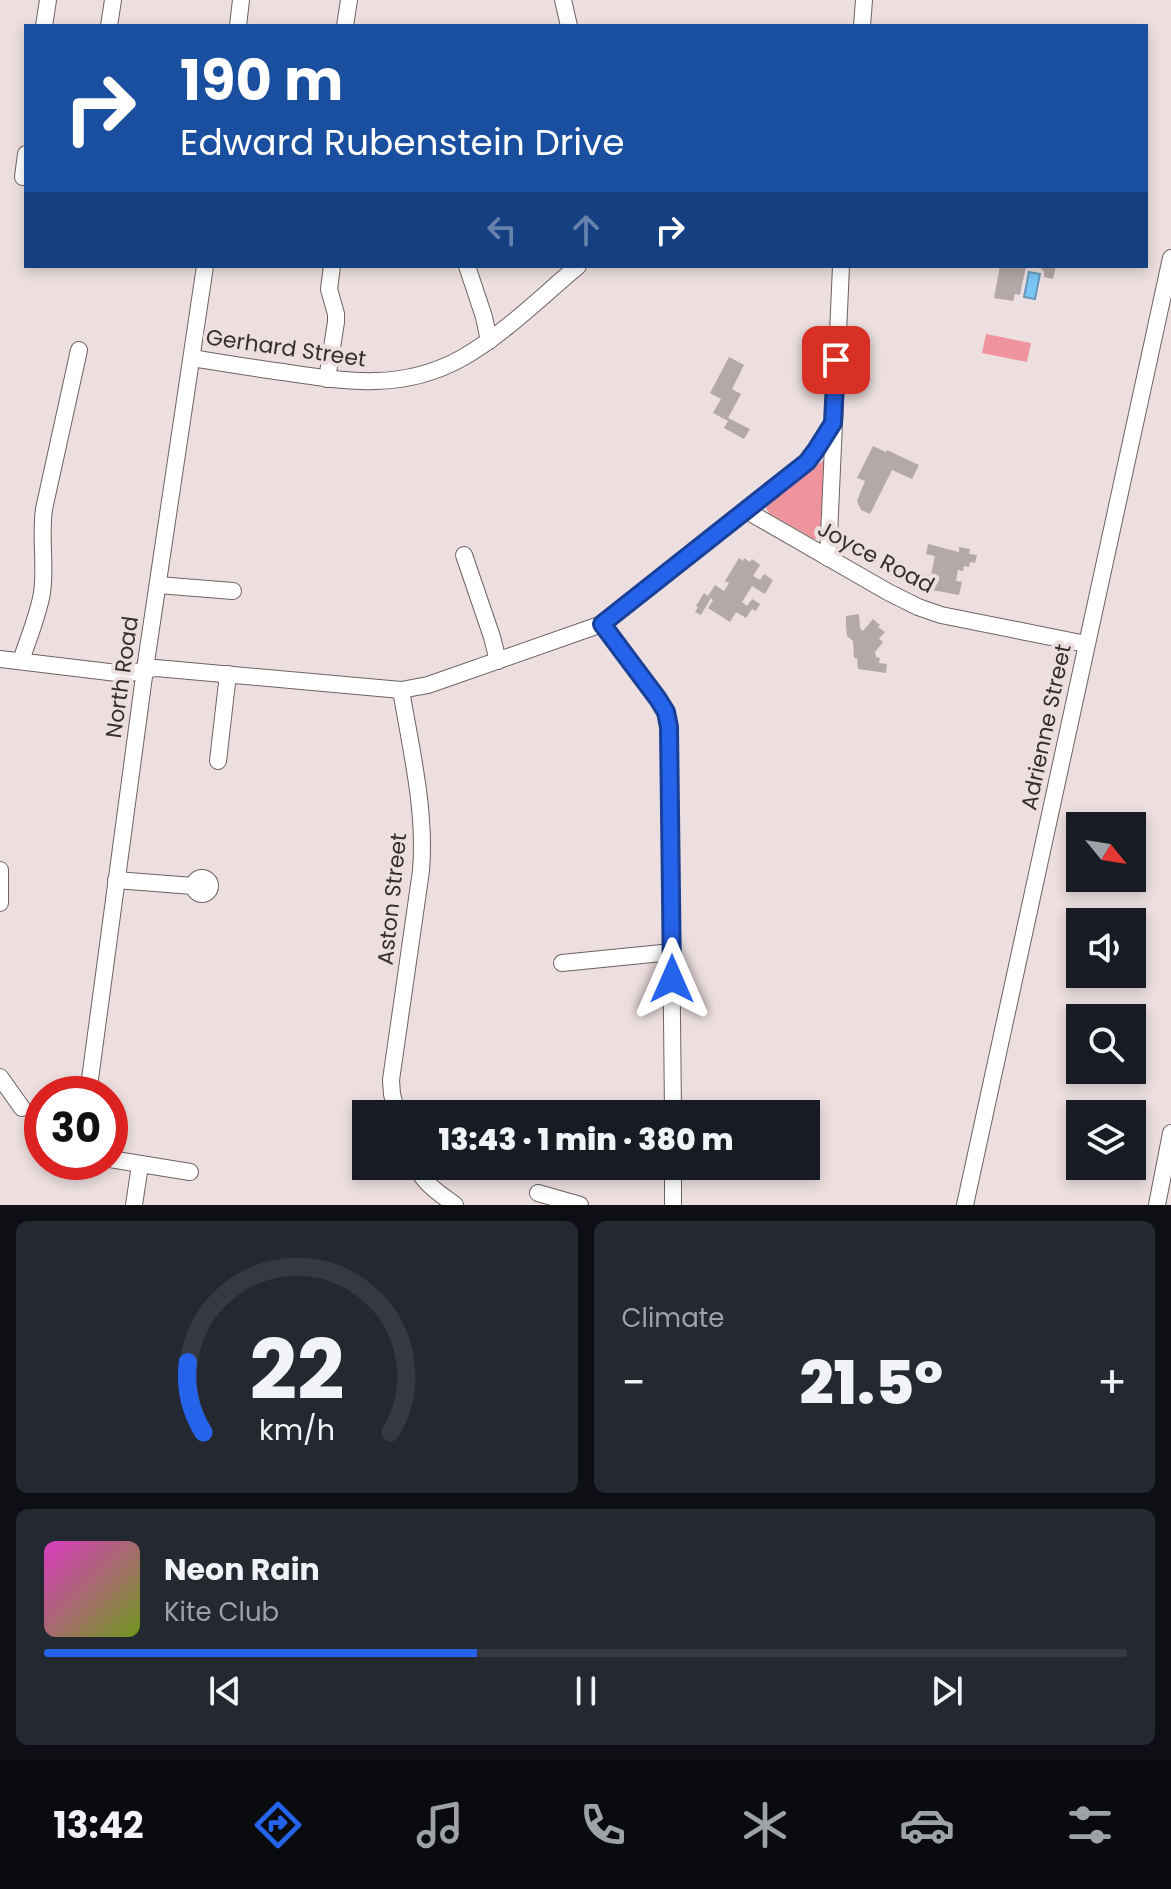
<!DOCTYPE html>
<meta charset="utf-8">
<style>
body{margin:0;font-family:Poppins,sans-serif;background:#242831;color:#f1f3f6;height:100vh;display:flex;flex-direction:column;font-size:30px;white-space:nowrap}
*{box-sizing:border-box;margin:0}
p{font-size:26px;color:#9ea1a6}
.icon{flex:none;width:44px;height:44px;fill:none;stroke:currentColor;stroke-width:2;stroke-linecap:round;stroke-linejoin:round}
.map{position:relative;height:1205px;overflow:hidden}
.panel{display:flex;flex-direction:column;gap:16px;padding:16px;background:#0d0f14;flex:1}
.panel>*{flex:none}
.top-card{position:absolute;left:24px;top:24px;width:1124px;height:244px;border-radius:0px;box-shadow:0 4px 12px #0003;background:#1a4fa0;color:#fff;overflow:hidden}
.needle{width:52px;rotate:120deg}
.tools{position:absolute;left:1066px;top:812px;display:grid;gap:16px}
.tools a{display:grid;place-items:center;width:80px;height:80px;border-radius:0px;background:#171b24;box-shadow:0 4px 12px #0003;font-size:40px}
.speed{position:absolute;left:24px;top:1076px;display:flex;gap:16px;font-size:40px;font-weight:700;text-align:center}
.speed>*{display:grid;place-content:center;width:104px;height:104px;border-radius:50%;background:#171b24;box-shadow:0 4px 12px #0003;line-height:1}
.speed .limit{border:12px solid #d22;background:#fff;color:#111}
.pin{position:absolute;display:grid;place-items:center;width:68px;height:68px;color:#fff;margin:-34px;border-radius:16px;box-shadow:0 4px 12px #0006}
.me{position:absolute;width:88px;margin:-44px;rotate:0deg;stroke-linejoin:round;filter:drop-shadow(0 0 6px #0008)}
.turn{display:flex;align-items:center;gap:28px;height:168px;padding:0 24px;font-size:36px}
.turn .icon{width:104px;height:104px;stroke-width:2.5}
.turn b{display:block;font-size:56px;line-height:68px}
.lanes{display:flex;align-items:center;height:76px;padding:0 24px;background:#0003;justify-content:center;gap:40px;direction:ltr}
.lanes .off{opacity:.35}
.big{font-size:60px;font-weight:800;line-height:1.1}
.panel .widget{flex:1;display:flex;flex-direction:column;justify-content:center;gap:12px;min-width:0;padding:0 28px;border-radius:12px;background:#242831}
.panel .dial{align-items:center;gap:0}
.dial svg{height:208px;overflow:visible;fill:none;stroke:#363941;stroke-width:7;stroke-linecap:round;text-anchor:middle}
.dial text{fill:#f1f3f6;stroke:none}
.song{display:flex;align-items:center;gap:24px}
.cover{width:96px;height:96px;border-radius:12px;background:linear-gradient(135deg,hsl(310 70% 55%),hsl(80 70% 35%))}
.played{height:8px;border-radius:4px;background:linear-gradient(90deg,#2563eb 40%,#363941 40%)}
.keys{display:flex;justify-content:space-around;direction:ltr}
.heat{display:flex;justify-content:space-between;align-items:center;font-size:44px;direction:ltr}
.panel .tiles{flex:1;display:grid;gap:16px;grid-template-columns:1fr 1fr}
.widget:last-child{grid-column:span 2}
.trip{position:absolute;left:352px;top:1100px;width:468px;height:80px;border-radius:0px;background:#171b24;box-shadow:0 4px 12px #0003;font-weight:800;line-height:80px;text-align:center}
.dock{display:flex;height:128px;justify-content:space-around;align-items:center;background:#090b0e;color:#9ea1a6}
.dock .icon{width:56px;height:56px}
.dock .active{color:#2563eb}
.dock b{font-size:36px;color:#f1f3f6}
.map>svg:first-child{display:block}
.green{fill:#ef939c}
.water{fill:#7ac6f7;stroke:#6599bb;stroke-width:2}
.building{fill:#b5a8a9}
.lines{fill:none;stroke-linecap:round;stroke-linejoin:round}
.minor-casing{stroke:#6e6262;stroke-width:18}
.minor{stroke:#fff;stroke-width:16}
.route-casing{stroke:#184099;stroke-width:20}
.route{stroke:#2563eb;stroke-width:14}
.labels{text-anchor:middle;dominant-baseline:central;stroke-width:8;stroke-linejoin:round;paint-order:stroke}
.street-label{font-size:22px;fill:#352f30;stroke:#eddfe0}
</style>
<div class="map">
<svg width="1171" height="1205" viewBox="0 0 1171 1205">
<rect width="100%" height="100%" fill="#eddfe0"/>
<g class="green">
<polygon points="986,334 1031,343 1027,362 982,353"/>
<polygon points="824,460 821,537 814,539 769,513 766,508 769,502"/>
</g>
<polygon class="water" points="1029,272 1040,274 1035,299 1024,297"/>
<g class="building">
<polygon points="1000,266 1026,266 1020,295 1015,294 1013,301 994,298"/>
<polygon points="1039,266 1056,266 1053,279 1044,277 1044,272"/>
<polygon points="729,357 744,365 732,389 741,394 728,418 750,429 744,439 724,428 728,421 713,413 721,399 710,393"/>
<polygon points="873,446 886,452 887,450 919,465 912,479 892,470 870,514 861,510 857,501 865,481 857,478"/>
<polygon points="928,544 959,552 959,547 970,549 969,554 977,555 975,563 970,562 969,567 964,566 963,571 958,570 956,581 962,582 959,595 916,587 917,582 915,582 917,573 931,575 935,556 926,554"/>
<polygon points="739,558 743,561 744,558 750,562 752,559 760,565 753,576 760,580 764,574 773,580 765,594 752,586 742,602 747,606 752,599 760,604 756,611 752,609 746,618 736,612 730,622 708,608 713,600 711,598 701,615 695,612 698,607 696,606 704,593 708,596 715,585 724,591 729,583 725,581"/>
<polygon points="859,614 860,628 863,631 873,619 880,625 878,627 885,632 879,639 883,642 875,652 876,657 880,658 879,663 887,664 886,673 858,669 857,658 854,658 853,641 847,636 846,627 846,616"/>
</g>
<g class="lines">
<g class="minor-casing">
<g id="minor">
<polyline points="563,0 569,26"/>
<polyline points="44,26 48,0"/>
<polyline points="109,26 113,0"/>
<polyline points="238,26 241,0"/>
<polyline points="345,26 349,0"/>
<polyline points="862,26 864,0"/>
<polyline points="23,177 26,154"/>
<polyline points="467,266 484,317 489,341"/>
<path d="M192,358C223,363 253,368 283,372C347,382 403,391 462,358C503,335 542,296 578,266"/>
<polyline points="327,379 336,322 336,314 329,289 332,266"/>
<polyline points="747,511 888,592 918,607 941,615 1086,644"/>
<polyline points="464,555 492,637 498,661"/>
<polyline points="828,558 841,266"/>
<polyline points="158,585 233,591"/>
<polyline points="602,624 658,699 666,712 669,727 673,1114"/>
<polyline points="0,659 117,673 126,674 156,668 401,690 428,685 602,624 807,462 816,450 833,423"/>
<path d="M21,661C28,639 38,616 42,593C46,565 40,537 44,509L79,350"/>
<polyline points="218,761 228,674"/>
<polyline points="0,870 0,903"/>
<circle cx="202" cy="886" r="8"/>
<polyline points="116,880 193,886"/>
<polyline points="562,963 672,952"/>
<polyline points="0,1077 22,1108"/>
<polyline points="88,1094 145,669 205,266"/>
<path d="M397,1114L392,1094L391,1080L421,871C426,810 411,750 401,690"/>
<polyline points="110,1159 190,1172"/>
<path d="M416,1166C424,1184 440,1194 455,1205"/>
<polyline points="673,1166 673,1205"/>
<polyline points="538,1193 580,1205"/>
<polyline points="134,1205 140,1165"/>
<polyline points="965,1205 1171,258"/>
<polyline points="1157,1205 1171,1133"/>
</g>
</g>
<use href="#minor" class="minor"/>
</g>
<g class="lines">
<g class="route-casing">
<polyline id="route" points="672,979 669,727 666,712 658,699 602,624 807,462 816,450 833,423 836,360"/>
</g>
<use href="#route" class="route"/>
</g>
<g class="labels">
<g class="street-label">
<text transform="translate(286 348) rotate(8)">Gerhard Street</text>
<text transform="translate(876 557) rotate(28)">Joyce Road</text>
<text transform="translate(122 677) rotate(-82)">North Road</text>
<text transform="translate(1046 727) rotate(-78)">Adrienne Street</text>
<text transform="translate(392 899) rotate(-84)">Aston Street</text>
</g>
</g>
</svg>
<div class="tools">
<a><svg class="needle" viewBox="-14 -14 28 28"><path d="M0-13l5 13h-10z" fill="#e53935"/><path d="M0 13l5-13h-10z" fill="#9ea1a6"/></svg></a>
<a><svg class="icon" aria-label="sound" viewBox="0 0 24 24"><path d="M4 9h4l5-4v14l-5-4H4zM17 9q2 3 0 6"/></svg></a>
<a><svg class="icon" aria-label="search" viewBox="0 0 24 24"><circle cx="10" cy="10" r="6"/><path d="M15 15l6 6"/></svg></a>
<a><svg class="icon" aria-label="layers" viewBox="0 0 24 24"><path d="M12 4l9 5-9 5-9-5zM3 14l9 5 9-5"/></svg></a>
</div>
<div class="speed"><div class="limit">30</div></div>
<div class="pin" style="left:836px;top:360px;background:#d93025"><svg class="icon" aria-label="arrive" viewBox="0 0 24 24"><path d="M6 21V4h12l-3 4 3 4H6"/></svg></div>
<svg class="me" style="left:672px;top:979px" viewBox="-20 -20 40 40"><path d="M0-17L14 15 0 8-14 15z" fill="#2563eb" stroke="#fff" stroke-width="4"/></svg>
<div class="trip">13:43 · 1 min · 380 m</div>
<div class="top-card">
<div class="turn"><svg class="icon" aria-label="right" viewBox="0 0 24 24"><path d="M7 20v-9h11M14 6l5 5-5 5"/></svg><div><b>190 m</b>Edward Rubenstein Drive</div></div>
<div class="lanes"><svg class="icon off" aria-label="left" viewBox="0 0 24 24"><path d="M17 20v-9H6M10 6l-5 5 5 5"/></svg><svg class="icon off" aria-label="ahead" viewBox="0 0 24 24"><path d="M12 20V5M6 11l6-6 6 6"/></svg><svg class="icon" aria-label="right" viewBox="0 0 24 24"><path d="M7 20v-9h11M14 6l5 5-5 5"/></svg></div>
</div>
</div>
<section class="panel">
<div class="tiles">
<div class="widget dial"><svg viewBox="0 0 100 80">
<path d="M14 69A42 42 0 1 1 86 69"/>
<path d="M14 69A42 42 0 0 1 8 42" stroke="#2563eb"/>
<text x="50" y="56" font-size="32" font-weight="700">22</text>
<text x="50" y="72" font-size="11">km/h</text>
</svg></div>
<div class="widget"><p>Climate</p>
<div class="heat"><a>−</a><b class="big">21.5°</b><a>+</a></div>
</div>
<div class="widget">
<div class="song"><i class="cover"></i><div><b>Neon Rain</b><p>Kite Club</p></div></div>
<div class="played"></div>
<div class="keys"><svg class="icon" aria-label="previous" viewBox="0 0 24 24"><path d="M18 5L8 12l10 7zM5 5v14"/></svg><svg class="icon" aria-label="pause" viewBox="0 0 24 24"><path d="M8 5v14M16 5v14"/></svg><svg class="icon" aria-label="next" viewBox="0 0 24 24"><path d="M6 5l10 7-10 7zM19 5v14"/></svg></div>
</div>
</div>
</section>
<nav class="dock">
<b>13:42</b>
<svg class="icon active" aria-label="directions" viewBox="0 0 24 24"><path d="M12 3l9 9-9 9-9-9zM9 14v-3h6M13 9l2 2-2 2"/></svg>
<svg class="icon" aria-label="music" viewBox="0 0 24 24"><path d="M9 18V5l10-2v13"/><circle cx="6" cy="18" r="3"/><circle cx="16" cy="16" r="3"/></svg>
<svg class="icon" aria-label="phone" viewBox="0 0 24 24"><path d="M5 4h4l2 5-3 2q2 4 5 5l2-3 5 2v4C11 20 4 13 5 4z"/></svg>
<svg class="icon" aria-label="climate" viewBox="0 0 24 24"><path d="M12 3v18M4 7l16 10M4 17L20 7"/></svg>
<svg class="icon" aria-label="car" viewBox="0 0 24 24"><path d="M5 17H2v-5l4-1 3-4h7l3 4 3 1v5h-3M9 17h6M6 11h13"/><circle cx="7" cy="17" r="2"/><circle cx="17" cy="17" r="2"/></svg>
<svg class="icon" aria-label="filters" viewBox="0 0 24 24"><path d="M4 7h16M4 17h16"/><circle cx="9" cy="7" r="2"/><circle cx="15" cy="17" r="2"/></svg>
</nav>
